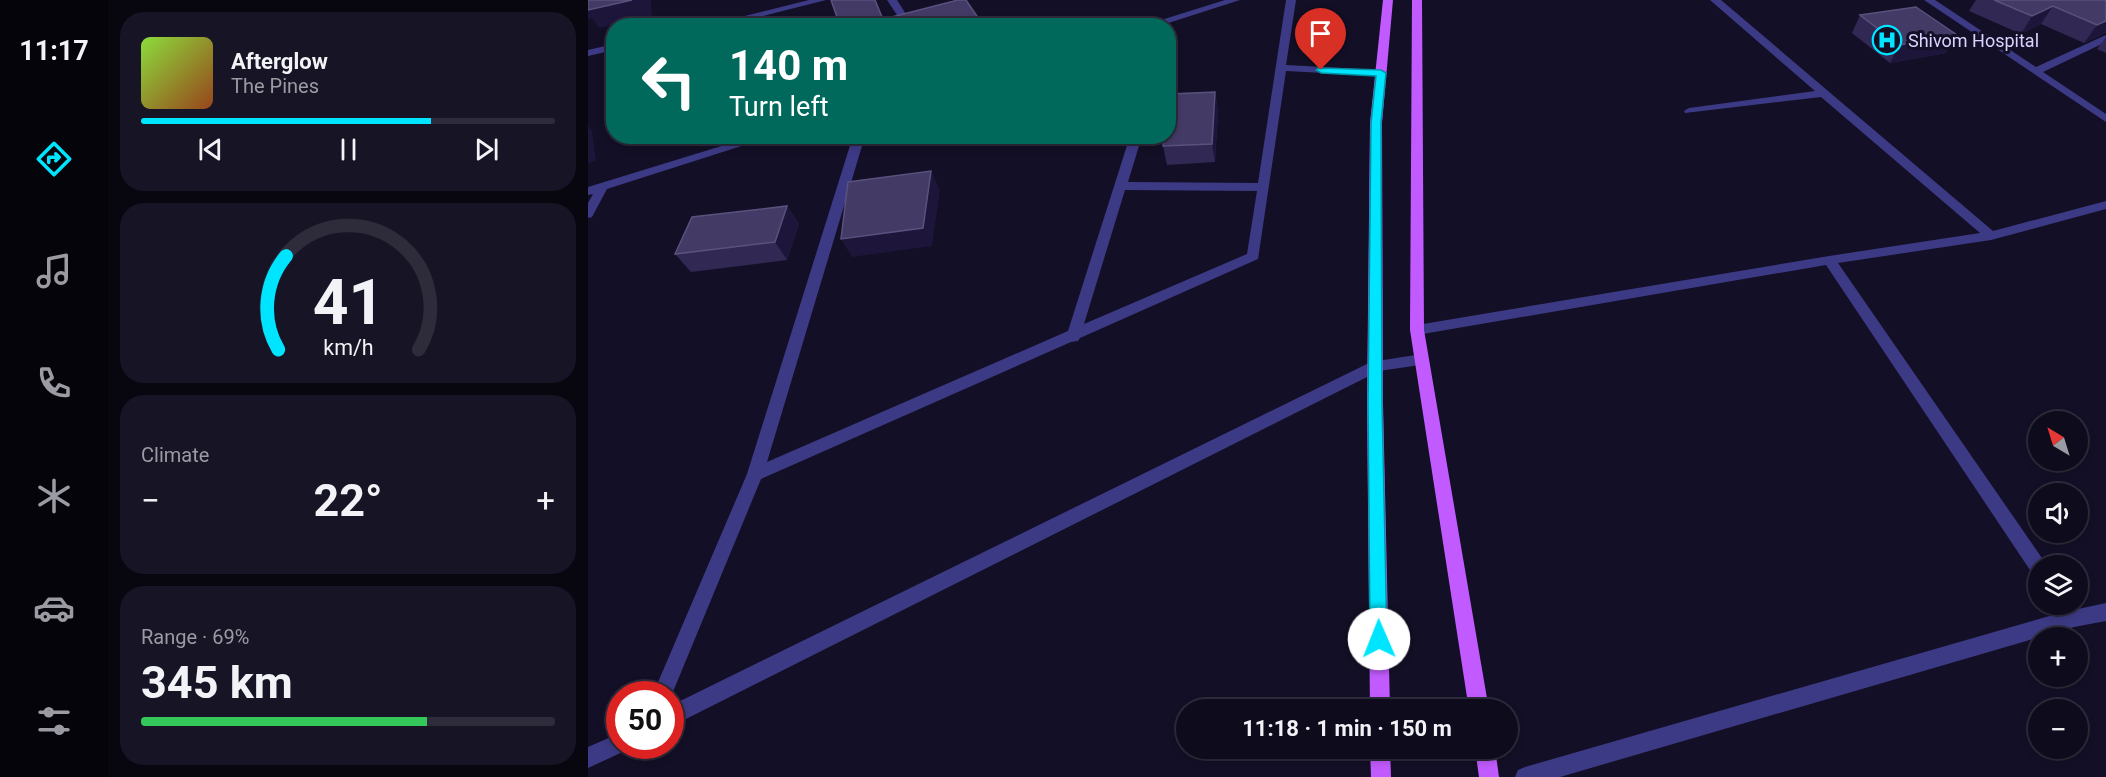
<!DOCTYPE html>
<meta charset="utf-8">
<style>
body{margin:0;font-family:Roboto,sans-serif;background:#171425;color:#f1f3f6;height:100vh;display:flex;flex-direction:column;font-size:22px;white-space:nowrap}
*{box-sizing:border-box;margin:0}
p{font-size:20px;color:#9b9ba3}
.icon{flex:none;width:33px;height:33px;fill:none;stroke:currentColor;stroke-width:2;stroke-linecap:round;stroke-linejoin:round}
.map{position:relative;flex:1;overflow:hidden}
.panel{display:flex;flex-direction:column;gap:12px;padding:12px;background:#08060f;width:480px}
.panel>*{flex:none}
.top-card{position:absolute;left:18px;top:18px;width:570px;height:126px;border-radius:24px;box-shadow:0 3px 9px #0003,0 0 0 2px #2e2b3b;background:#00695c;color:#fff;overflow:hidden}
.needle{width:39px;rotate:322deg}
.buttons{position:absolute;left:1440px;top:411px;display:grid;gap:12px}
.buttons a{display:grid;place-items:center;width:60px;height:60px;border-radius:50%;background:#0e0b1c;box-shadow:0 3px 9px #0003,0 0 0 2px #2e2b3b;font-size:30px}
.speed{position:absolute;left:18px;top:681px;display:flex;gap:12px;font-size:30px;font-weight:700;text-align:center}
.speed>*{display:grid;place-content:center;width:78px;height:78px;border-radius:50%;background:#0e0b1c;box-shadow:0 3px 9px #0003,0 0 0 2px #2e2b3b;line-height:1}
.speed .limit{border:9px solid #d22;background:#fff;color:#111}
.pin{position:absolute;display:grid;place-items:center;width:51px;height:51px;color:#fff;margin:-62px -26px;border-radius:50% 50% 50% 0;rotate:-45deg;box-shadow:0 0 6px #0007}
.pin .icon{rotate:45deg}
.me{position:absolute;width:66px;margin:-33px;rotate:359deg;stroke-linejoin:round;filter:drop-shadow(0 0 4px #0008)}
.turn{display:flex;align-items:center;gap:21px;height:126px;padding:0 24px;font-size:27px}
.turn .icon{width:78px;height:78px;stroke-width:2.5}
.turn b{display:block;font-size:42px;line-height:51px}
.big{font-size:45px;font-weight:700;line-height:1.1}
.panel .tile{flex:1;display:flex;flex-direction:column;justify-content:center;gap:9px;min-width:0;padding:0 21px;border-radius:24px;background:#171425}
.panel .dial{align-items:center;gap:0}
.dial svg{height:156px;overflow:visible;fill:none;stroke:#2e2b3b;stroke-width:7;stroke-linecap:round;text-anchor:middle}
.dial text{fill:#f1f3f6;stroke:none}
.song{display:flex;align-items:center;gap:18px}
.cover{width:72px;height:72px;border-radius:9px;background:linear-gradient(135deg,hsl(90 70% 55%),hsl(20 70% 35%))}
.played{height:6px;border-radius:3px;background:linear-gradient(90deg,#00e5ff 70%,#2e2b3b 70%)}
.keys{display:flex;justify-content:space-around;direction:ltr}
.heat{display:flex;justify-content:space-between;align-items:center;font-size:33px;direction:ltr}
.charge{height:9px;border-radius:4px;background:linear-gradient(90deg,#34c759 69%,#2e2b3b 0)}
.trip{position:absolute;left:588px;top:699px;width:342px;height:60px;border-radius:30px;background:#0e0b1c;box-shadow:0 3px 9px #0003,0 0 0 2px #2e2b3b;font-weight:700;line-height:60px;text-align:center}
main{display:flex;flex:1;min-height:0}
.tabs{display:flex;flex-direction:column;width:108px;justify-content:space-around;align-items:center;background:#06040b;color:#9b9ba3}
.tabs .icon{width:42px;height:42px}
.tabs .on{color:#00e5ff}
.tabs b{font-size:27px;color:#f1f3f6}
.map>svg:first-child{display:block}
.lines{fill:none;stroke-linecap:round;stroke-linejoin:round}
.minor{fill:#3d3a85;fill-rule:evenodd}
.major{fill:#c25bff;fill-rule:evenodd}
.wall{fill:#312854}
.shaded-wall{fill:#1d163a}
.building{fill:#433a66;stroke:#5a527e;stroke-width:1.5}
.route{fill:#00e5ff;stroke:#0095a6;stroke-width:1.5}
.labels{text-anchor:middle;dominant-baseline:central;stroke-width:6;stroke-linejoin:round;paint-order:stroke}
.far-poi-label{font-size:18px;fill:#d9d4ff;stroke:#130f26;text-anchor:start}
</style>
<main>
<nav class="tabs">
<b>11:17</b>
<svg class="icon on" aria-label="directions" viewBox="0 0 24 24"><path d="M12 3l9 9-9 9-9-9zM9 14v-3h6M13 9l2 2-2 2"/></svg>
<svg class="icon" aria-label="music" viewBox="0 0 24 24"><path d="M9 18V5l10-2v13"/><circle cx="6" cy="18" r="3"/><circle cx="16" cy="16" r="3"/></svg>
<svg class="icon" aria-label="phone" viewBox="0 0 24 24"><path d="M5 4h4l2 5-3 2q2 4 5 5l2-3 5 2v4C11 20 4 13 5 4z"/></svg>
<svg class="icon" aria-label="climate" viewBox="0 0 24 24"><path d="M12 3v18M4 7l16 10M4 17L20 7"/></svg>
<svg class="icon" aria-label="car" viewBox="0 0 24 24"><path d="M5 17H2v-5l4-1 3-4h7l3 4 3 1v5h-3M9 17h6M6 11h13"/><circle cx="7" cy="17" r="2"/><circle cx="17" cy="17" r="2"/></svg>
<svg class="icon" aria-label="filters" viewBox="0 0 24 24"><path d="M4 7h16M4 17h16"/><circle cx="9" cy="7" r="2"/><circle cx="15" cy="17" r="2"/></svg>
</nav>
<section class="panel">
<div class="tile">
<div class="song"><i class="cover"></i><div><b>Afterglow</b><p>The Pines</p></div></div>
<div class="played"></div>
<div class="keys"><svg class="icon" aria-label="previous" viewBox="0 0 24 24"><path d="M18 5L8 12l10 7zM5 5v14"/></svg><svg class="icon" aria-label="pause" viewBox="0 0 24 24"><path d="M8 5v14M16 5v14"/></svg><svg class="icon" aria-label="next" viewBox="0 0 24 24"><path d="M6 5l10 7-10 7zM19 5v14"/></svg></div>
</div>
<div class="tile dial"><svg viewBox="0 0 100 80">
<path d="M14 69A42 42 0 1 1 86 69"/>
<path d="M14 69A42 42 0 0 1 18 21" stroke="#00e5ff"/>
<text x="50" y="56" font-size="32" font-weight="700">41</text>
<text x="50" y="72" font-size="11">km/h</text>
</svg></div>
<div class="tile"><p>Climate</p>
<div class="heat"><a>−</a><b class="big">22°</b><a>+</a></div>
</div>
<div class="tile"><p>Range · 69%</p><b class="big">345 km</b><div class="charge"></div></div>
</section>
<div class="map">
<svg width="1518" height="777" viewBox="0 0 1518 777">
<rect width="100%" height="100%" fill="#130f26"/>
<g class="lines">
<g class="minor">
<polygon points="221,0 238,0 136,26 116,26"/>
<polygon points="299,0 309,0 323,22 321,24 315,24"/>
<polygon points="637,0 652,0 571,26 554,26"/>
<path d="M698,0H708L698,65L793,70L798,73L793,76L698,71L670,259L492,338L490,341L483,342L173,479L82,699V694H65L159,474L265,136H277L179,462L480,331L542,136H554L540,182L670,183ZM537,190L669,191L659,254L496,324Z"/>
<polygon points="1122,0 1133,0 1405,231 1518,201 1518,209 1403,240 1250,263 1456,561 1458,566 1450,566 1450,575 1444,573 1238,265 829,335 824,334 822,330 829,325 1241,256 1392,233 1233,97 1097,113 1096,111 1101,108 1227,91"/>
<polygon points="1336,0 1347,0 1448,67 1518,35 1518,42 1455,72 1518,114 1518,122"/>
<polygon points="26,44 26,50 0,56 0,50"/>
<polygon points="166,136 185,136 19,189 4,217 0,218 0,203 5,194 0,195 0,187"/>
<polygon points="834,354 839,356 841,360 839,364 791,371 82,727 82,706 783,362"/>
<polygon points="1518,603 1518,621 1486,627 972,777 927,777 930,770 937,767 1472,613 1467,604 1487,604 1490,609"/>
<polygon points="32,733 32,746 41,746 39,750 0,768 0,747"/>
</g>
<g class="major">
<polygon points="795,0 805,0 794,123 795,403 802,710 782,710 779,403 782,123"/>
<polygon points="824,0 834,0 836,330 901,710 881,710 822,330"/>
<polygon points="782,748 802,748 803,777 783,777"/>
<polygon points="887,748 907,748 911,777 891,777"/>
</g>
</g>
<g class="wall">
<polygon points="287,0 295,19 395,26 253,26 250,20"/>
<polygon points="1388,0 1518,0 1518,33 1496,43 1453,24 1433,34 1381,11"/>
<polygon points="1272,15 1358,53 1302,63 1264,33"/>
<polygon points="1518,37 1518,53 1509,49"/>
<polygon points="627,92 630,111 627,162 579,165 575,146"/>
<polygon points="199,206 211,224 199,260 103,272 87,254"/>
</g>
<g class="shaded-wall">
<polygon points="44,0 63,0 64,16 11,28 4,18 0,19 0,3"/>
<polygon points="1465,6 1453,24 1433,34 1444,16"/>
<polygon points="294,17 298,26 265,26 264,23"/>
<polygon points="1518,21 1518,33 1496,43 1509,25"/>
<polygon points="1369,35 1358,53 1302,63 1311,45"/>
<polygon points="627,92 630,111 627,162 624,144"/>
<polygon points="0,125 4,131 8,161 0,163"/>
<polygon points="343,171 352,190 344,246 264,257 253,239"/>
<polygon points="199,206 211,224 199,260 187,242"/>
</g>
<g class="building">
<polygon points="0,0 44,0 0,10"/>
<polygon points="243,0 287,0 294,17 264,23 250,20"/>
<polygon points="370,0 378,0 395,25 290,26 288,21"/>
<polygon points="1406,0 1518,0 1518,21 1509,25 1465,6 1444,16"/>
<polygon points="1328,7 1369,35 1311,45 1272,15"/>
<polygon points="627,92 624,144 575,146 576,136 580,136 580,102 582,94"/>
<polygon points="343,171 335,228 253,239 260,182"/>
<polygon points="199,206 187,242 87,254 104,217"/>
</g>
<polygon class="route" points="730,68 793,70 798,73 793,123 794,403 799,639 797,645 791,647 785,645 782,639 780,403 783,123 788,76 733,73 728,70"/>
<defs>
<g id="hospital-ring" transform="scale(1.5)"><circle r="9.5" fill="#130f26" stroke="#00e5ff" stroke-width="1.5"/><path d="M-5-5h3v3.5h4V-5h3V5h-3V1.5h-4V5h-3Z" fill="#00e5ff"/></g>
</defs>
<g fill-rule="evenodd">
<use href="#hospital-ring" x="1299" y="40"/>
</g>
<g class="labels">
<g class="far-poi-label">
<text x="1320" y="40">Shivom Hospital</text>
</g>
</g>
</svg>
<div class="buttons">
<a><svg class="needle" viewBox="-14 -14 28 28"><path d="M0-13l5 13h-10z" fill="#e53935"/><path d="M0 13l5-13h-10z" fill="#9b9ba3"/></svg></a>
<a><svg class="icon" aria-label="sound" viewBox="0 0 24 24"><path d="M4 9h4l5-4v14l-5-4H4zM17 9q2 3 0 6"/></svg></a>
<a><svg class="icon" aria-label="layers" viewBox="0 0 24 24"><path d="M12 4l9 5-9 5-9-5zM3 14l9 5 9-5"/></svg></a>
<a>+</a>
<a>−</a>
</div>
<div class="speed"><div class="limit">50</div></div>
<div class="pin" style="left:733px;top:70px;background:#d93025"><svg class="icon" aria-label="arrive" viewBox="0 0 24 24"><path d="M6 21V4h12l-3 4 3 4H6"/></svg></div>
<svg class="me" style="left:791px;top:639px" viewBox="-20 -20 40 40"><circle r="19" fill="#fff"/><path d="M0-13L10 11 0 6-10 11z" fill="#00e5ff"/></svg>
<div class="trip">11:18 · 1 min · 150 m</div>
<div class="top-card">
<div class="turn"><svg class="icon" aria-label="left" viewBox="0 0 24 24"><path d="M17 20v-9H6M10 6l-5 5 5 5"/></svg><div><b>140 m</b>Turn left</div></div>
</div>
</div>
</main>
